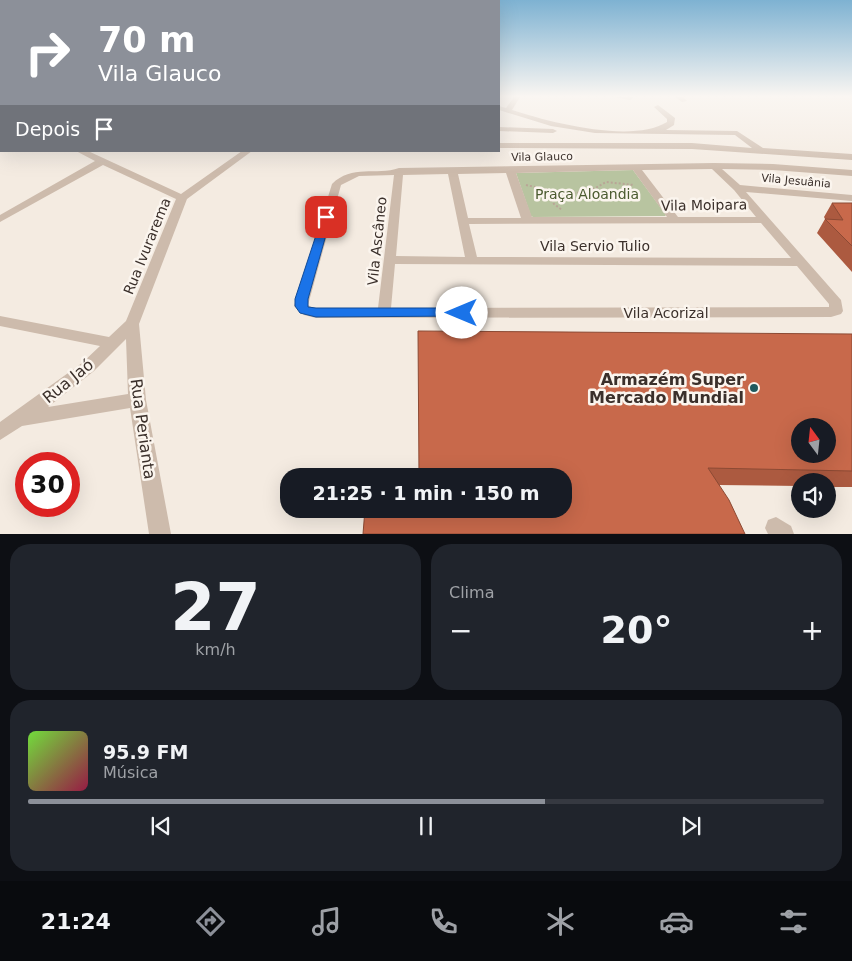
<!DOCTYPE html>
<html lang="pt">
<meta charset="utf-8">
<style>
body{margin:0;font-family:"DejaVu Sans",sans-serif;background:#20242c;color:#f1f3f6;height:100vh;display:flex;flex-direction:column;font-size:19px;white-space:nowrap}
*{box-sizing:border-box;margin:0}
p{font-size:16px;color:#9ea1a6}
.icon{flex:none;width:28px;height:28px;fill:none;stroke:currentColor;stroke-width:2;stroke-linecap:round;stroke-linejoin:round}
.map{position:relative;height:534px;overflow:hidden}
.side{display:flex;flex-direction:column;gap:10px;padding:10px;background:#0d0f14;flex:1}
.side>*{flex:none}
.guide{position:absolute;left:0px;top:0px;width:500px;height:152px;box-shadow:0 5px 20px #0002;background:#8c9099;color:#fff;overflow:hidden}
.needle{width:32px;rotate:345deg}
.tools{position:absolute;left:791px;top:418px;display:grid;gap:10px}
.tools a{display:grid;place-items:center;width:45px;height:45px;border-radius:50%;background:#171b24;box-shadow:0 5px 20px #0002;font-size:25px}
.speed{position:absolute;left:15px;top:452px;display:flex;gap:10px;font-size:25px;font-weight:700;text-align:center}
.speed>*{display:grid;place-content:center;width:65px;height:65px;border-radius:50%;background:#171b24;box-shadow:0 5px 20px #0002;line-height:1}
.speed .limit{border:8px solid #d22;background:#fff;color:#111}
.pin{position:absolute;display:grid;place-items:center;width:42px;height:42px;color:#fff;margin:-21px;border-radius:10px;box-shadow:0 2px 8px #0006}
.me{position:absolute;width:55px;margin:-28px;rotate:270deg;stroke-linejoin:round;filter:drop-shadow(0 0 4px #0008)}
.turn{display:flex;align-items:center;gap:18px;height:105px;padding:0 15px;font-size:22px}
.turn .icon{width:65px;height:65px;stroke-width:2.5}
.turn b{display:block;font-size:35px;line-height:42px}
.then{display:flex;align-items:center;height:48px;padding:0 15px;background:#0003;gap:10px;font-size:19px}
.big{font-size:38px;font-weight:700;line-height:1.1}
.side .card{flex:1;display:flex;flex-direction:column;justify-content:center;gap:8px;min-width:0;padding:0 18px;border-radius:20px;background:#20242c}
.side .dial{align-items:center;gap:0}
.dial b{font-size:65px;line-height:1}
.song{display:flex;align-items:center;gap:15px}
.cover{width:60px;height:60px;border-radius:8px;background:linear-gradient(135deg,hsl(100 70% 55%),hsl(340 70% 35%))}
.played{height:5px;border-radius:2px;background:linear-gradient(90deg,#8c9099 65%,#363941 65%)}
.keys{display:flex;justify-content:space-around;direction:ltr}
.heat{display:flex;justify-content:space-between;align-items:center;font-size:28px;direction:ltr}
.side .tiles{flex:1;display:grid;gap:10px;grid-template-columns:1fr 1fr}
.card:last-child{grid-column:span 2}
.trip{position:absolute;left:280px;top:468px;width:292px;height:50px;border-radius:20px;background:#171b24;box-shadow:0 5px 20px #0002;font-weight:700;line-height:50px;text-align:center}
.tab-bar{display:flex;height:80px;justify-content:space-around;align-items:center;background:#090b0e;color:#9ea1a6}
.tab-bar .icon{width:35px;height:35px}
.tab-bar .current{color:#8c9099}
.tab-bar b{font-size:22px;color:#f1f3f6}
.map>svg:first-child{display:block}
.green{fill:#b8c4a0}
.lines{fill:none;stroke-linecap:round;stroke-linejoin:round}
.path{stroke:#b9a596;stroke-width:2;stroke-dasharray:2 2;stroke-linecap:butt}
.minor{fill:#cdbbac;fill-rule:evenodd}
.wall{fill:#ac5a40}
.building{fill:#c8694b;stroke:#8c4a34;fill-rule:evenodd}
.route{fill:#1a73e8;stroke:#114b97}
.poi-dot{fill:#1f5a5e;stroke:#fbf5ee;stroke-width:2}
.labels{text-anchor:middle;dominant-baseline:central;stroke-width:5;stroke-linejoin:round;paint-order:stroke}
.far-street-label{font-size:11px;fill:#3b302b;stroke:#fbf5ee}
.park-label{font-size:14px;fill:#4a5a2e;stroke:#fbf5ee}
.street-label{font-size:14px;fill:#3b302b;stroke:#fbf5ee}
.near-poi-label{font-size:16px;font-weight:bold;fill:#3b302b;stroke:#fbf5ee;text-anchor:end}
.near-street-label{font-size:16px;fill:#3b302b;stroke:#fbf5ee}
</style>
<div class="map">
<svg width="852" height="534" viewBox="0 0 852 534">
<rect width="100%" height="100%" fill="#f4ebe1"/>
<polygon class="green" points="633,170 666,215 665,216 533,217 531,216 516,173"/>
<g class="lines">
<g class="path">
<polyline points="526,185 553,191 576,193 590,191 606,182 634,185"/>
<polyline points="553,191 548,195 554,204 562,210"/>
</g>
<g class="minor">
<path d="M514,97H520L512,110C549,122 632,144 667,122V119L654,107L658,105L675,118L674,125L666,130L737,131L763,148L852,154V160L692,149L499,148V143H692L752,148L735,135L595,133L551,126L499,110V106L506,108Z"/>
<polygon points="614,97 633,97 633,98 630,100"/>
<polygon points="675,97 683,97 687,101 682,102"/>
<rect x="0" y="116" width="1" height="4"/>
<polygon points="499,127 553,129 557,131 553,133 499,131"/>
<path d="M76,151H88L181,194L242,151H252L187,199L139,324L146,400L171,534H149L130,408L22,426L0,440V422L82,363L100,346L0,326V316L109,337L126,321L176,199L103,165L0,222V215L95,161ZM126,339L128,394L48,407L94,371Z"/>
<path d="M714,163L773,164L852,170V176L773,170L722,169L740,185L852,195V201L746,192L841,300L843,311L841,314L831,317L316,318L304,315L294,306L332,184C352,164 376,176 399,168ZM712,169L734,190L756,217H678L642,170ZM633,170L667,217H532L516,173ZM506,173L521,218H468L458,174ZM448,174L465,257L396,256L403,175ZM394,175L378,308H313L308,305L341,185L359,176ZM761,223L791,258L477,257L469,224ZM395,264L797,266L829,304V307L391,308Z"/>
<polygon points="776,517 791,526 794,534 768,534 765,528 768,520"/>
</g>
</g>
<g class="wall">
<polygon points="832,203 852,203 852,272 817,233 825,219 824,217"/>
<polygon points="852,334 852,487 828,487 828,481 800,481 800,486 719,485 564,509"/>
</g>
<g class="building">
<polygon points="832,203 852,203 852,246 825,219 843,220"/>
<path d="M418,331L852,334V471L708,468L729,500L745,534H363L365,509H564V476H419ZM800,426H828V454H800Z"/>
</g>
<linearGradient id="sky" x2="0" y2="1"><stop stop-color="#7eb2d2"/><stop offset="0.56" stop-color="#faf6f2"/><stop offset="1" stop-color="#faf6f2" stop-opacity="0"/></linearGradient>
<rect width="852" height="172" fill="url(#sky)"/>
<polygon class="route" points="326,214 331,217 308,299 308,307 316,308 462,308 468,313 467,316 316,317 300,313 295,306 295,299 322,217"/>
<circle class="poi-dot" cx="754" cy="388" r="5"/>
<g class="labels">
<g class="far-street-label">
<text transform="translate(542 157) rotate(-1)">Vila Glauco</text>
<text transform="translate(796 181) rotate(5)">Vila Jesuânia</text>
</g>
<g class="park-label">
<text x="587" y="194">Praça Aloandia</text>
</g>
<g class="street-label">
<text transform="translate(704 205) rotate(-1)">Vila Moipara</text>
<text transform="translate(377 241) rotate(-84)">Vila Ascâneo</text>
<text transform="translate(147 246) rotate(-68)">Rua Ivurarema</text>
<text x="595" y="246">Vila Servio Tulio</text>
<text x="666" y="313">Vila Acorizal</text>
</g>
<g class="near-poi-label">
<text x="744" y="379">Armazém Super<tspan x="744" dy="18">Mercado Mundial</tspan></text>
</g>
<g class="near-street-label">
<text transform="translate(68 381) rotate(-39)">Rua Jaó</text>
<text transform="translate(143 429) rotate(82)">Rua Perianta</text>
</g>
</g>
</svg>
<div class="tools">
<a><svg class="needle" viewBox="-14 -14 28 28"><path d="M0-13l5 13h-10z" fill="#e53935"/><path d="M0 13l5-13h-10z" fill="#9ea1a6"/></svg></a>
<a><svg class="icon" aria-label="sound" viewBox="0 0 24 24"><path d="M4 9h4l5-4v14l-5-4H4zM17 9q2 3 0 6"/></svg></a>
</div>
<div class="speed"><div class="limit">30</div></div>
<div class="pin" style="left:326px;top:217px;background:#d93025"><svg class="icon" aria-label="arrive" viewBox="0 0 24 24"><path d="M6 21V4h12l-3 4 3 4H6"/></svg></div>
<svg class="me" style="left:462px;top:313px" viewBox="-20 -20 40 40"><circle r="19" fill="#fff"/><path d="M0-13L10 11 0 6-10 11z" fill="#1a73e8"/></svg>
<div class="trip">21:25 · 1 min · 150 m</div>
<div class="guide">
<div class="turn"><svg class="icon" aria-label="right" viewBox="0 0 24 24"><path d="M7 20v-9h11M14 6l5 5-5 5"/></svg><div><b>70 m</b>Vila Glauco</div></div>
<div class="then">Depois<svg class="icon" aria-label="arrive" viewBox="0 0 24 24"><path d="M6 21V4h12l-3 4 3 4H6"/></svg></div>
</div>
</div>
<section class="side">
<div class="tiles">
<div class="card dial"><b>27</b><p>km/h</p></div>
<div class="card"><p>Clima</p>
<div class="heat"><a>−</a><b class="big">20°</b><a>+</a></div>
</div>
<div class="card">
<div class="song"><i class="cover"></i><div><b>95.9 FM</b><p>Música</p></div></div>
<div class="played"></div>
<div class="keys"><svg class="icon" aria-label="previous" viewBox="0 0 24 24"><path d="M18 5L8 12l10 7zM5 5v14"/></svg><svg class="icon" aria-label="pause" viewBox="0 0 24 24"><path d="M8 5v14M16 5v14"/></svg><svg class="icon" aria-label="next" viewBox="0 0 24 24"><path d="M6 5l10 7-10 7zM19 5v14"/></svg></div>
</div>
</div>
</section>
<nav class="tab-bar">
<b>21:24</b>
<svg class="icon current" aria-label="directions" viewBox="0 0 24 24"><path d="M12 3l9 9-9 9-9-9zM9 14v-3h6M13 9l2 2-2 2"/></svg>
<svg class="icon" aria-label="music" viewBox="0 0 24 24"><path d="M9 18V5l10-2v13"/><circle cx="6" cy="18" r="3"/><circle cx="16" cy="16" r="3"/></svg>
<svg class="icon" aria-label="phone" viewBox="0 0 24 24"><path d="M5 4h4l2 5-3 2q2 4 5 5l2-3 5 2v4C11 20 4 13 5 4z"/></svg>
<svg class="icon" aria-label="climate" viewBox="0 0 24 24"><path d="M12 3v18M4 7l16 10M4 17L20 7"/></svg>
<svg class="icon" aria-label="car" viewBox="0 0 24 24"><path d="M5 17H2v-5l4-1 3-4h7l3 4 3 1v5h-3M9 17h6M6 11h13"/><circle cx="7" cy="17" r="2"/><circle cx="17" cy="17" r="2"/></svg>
<svg class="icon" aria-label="filters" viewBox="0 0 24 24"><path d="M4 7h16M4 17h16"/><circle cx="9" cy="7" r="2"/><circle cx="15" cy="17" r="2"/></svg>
</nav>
